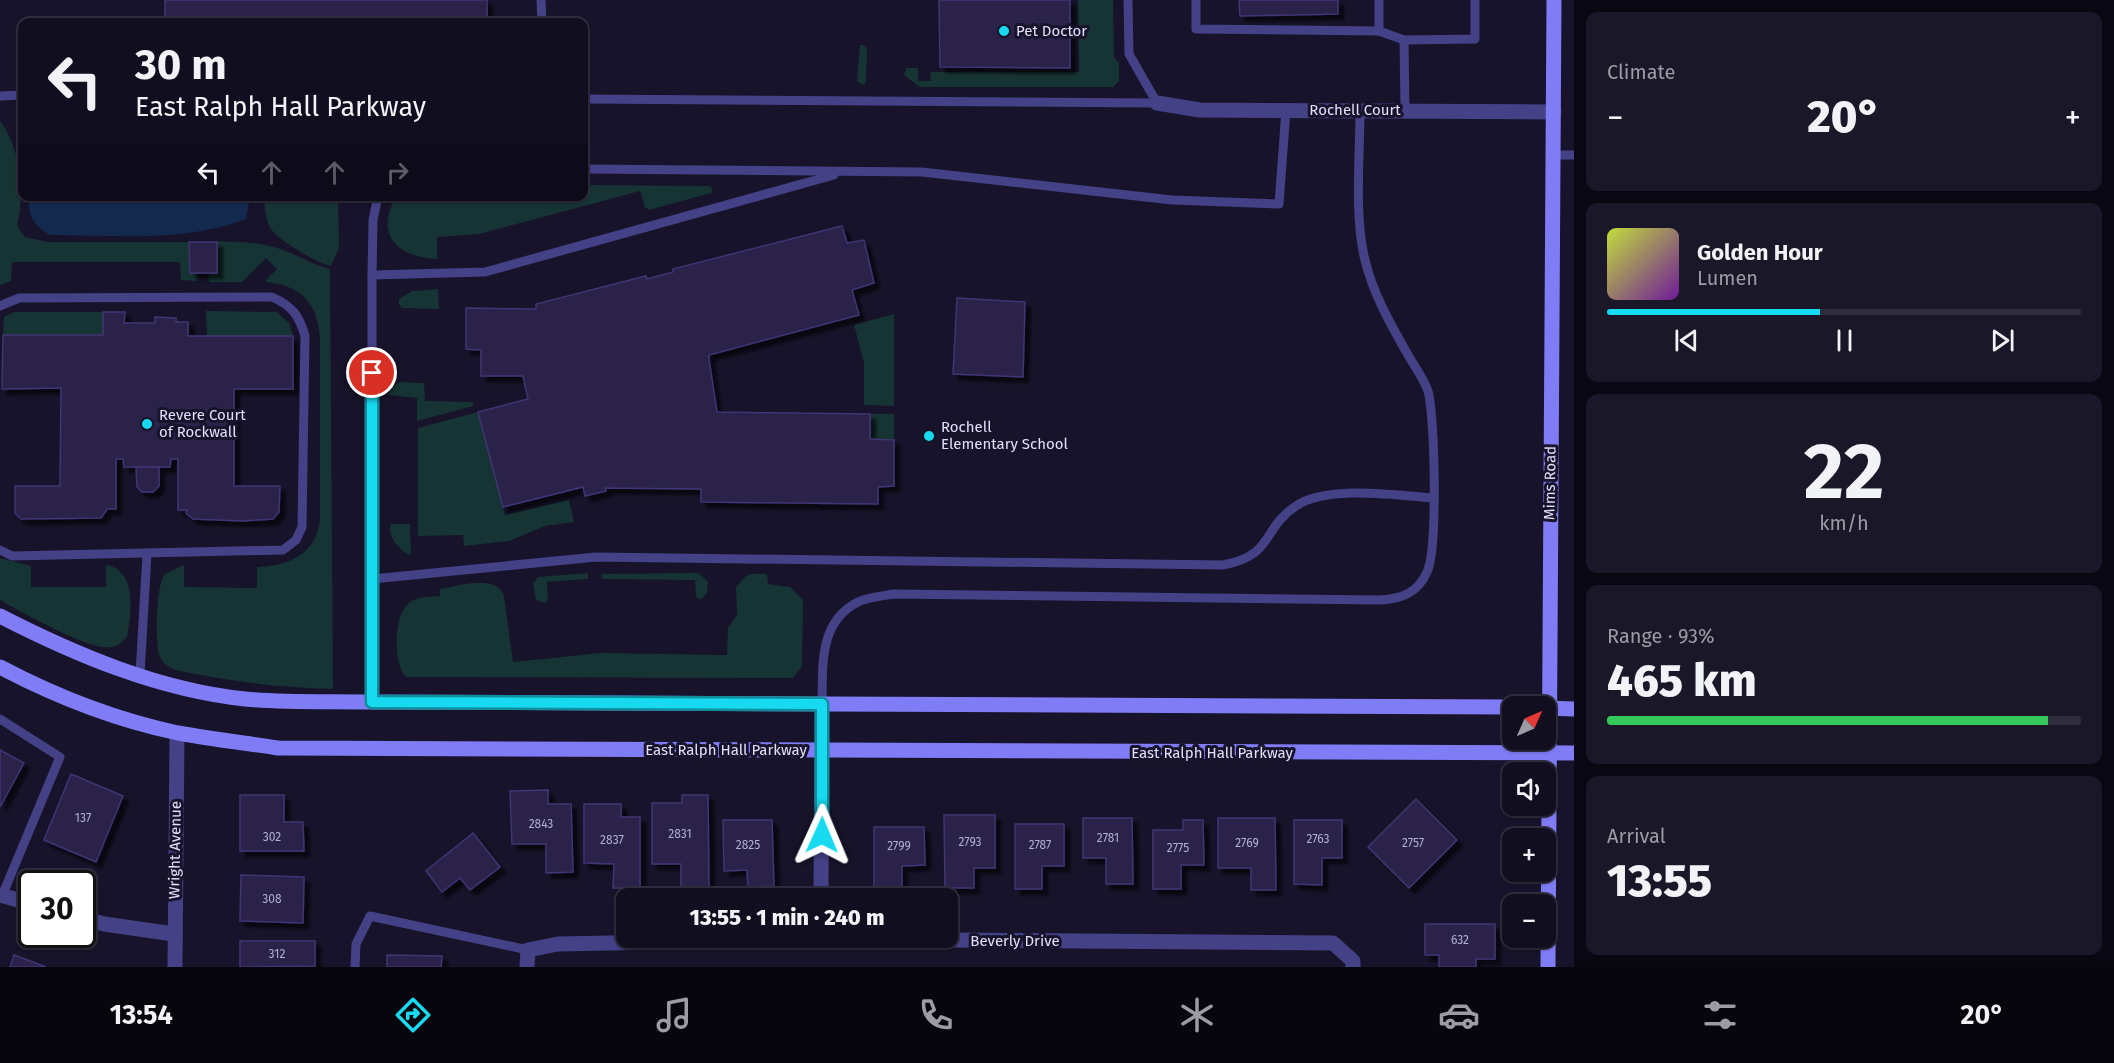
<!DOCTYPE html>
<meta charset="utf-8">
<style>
body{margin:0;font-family:"Fira Sans",sans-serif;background:#1a1729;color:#f1f3f6;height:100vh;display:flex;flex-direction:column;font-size:22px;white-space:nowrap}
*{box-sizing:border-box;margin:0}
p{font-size:20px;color:#9c9ca5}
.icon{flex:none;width:33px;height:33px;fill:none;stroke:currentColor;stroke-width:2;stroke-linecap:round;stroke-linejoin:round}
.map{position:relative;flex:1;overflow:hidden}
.sheet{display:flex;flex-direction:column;gap:12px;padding:12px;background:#090812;width:540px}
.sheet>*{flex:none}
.top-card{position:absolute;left:18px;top:18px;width:570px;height:183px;border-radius:12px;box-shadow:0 2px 4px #0004,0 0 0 2px #302e3e;background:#110e20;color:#f1f3f6;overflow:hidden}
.needle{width:39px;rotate:45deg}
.tools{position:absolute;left:1502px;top:696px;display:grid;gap:12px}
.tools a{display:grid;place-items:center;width:54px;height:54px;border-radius:12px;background:#110e20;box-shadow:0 2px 4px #0004,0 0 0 2px #302e3e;font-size:30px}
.speed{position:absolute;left:18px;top:870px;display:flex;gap:12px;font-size:30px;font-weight:700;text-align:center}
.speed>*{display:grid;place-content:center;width:78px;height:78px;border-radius:50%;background:#110e20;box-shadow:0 2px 4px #0004,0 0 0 2px #302e3e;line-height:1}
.speed .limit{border:3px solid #111;border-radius:9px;background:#fff;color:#111}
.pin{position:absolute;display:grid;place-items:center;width:51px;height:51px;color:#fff;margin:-26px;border:3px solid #fff;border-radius:50%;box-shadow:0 2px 6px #0007}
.me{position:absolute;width:66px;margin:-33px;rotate:1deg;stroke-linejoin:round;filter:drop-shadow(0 0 4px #0008)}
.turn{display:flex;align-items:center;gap:21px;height:126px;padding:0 18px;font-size:27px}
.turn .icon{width:78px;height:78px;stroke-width:2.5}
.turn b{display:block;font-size:42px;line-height:51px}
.lanes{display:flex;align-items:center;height:57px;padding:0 18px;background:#0003;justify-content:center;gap:30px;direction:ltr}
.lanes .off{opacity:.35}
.big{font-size:45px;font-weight:800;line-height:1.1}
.sheet .tile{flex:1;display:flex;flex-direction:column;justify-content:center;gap:9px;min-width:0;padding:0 21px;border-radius:12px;background:#1a1729}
.sheet .dial{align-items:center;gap:0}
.dial b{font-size:78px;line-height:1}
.song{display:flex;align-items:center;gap:18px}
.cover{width:72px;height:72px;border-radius:9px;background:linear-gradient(135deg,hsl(70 70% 55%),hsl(280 70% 35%))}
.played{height:6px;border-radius:3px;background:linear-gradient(90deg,#17daf0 45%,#302e3e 45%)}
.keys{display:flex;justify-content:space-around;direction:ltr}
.heat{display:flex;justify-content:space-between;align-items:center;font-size:33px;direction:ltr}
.charge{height:9px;border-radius:4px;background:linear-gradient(90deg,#34c759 93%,#302e3e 0)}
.trip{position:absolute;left:616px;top:888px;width:342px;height:60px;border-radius:12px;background:#110e20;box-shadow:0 2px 4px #0004,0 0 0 2px #302e3e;font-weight:800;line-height:60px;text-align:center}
.tabs{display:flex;height:96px;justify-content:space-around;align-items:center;background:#07060d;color:#9c9ca5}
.tabs .icon{width:42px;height:42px}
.tabs .current{color:#17daf0}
.tabs b{font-size:27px;color:#f1f3f6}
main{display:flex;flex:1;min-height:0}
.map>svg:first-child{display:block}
.green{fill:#163433}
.water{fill:#13294e}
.building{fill:#29204a;stroke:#413474;stroke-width:1.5;filter:url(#shadow)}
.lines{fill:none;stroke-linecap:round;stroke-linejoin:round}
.lane{stroke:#444186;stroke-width:9}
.street{stroke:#444186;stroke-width:15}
.secondary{stroke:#7f7cf6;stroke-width:15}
.route-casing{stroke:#0f8e9c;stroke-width:15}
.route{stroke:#17daf0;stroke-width:10}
.poi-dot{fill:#17daf0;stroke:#17132a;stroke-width:2}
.labels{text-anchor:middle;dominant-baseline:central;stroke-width:6;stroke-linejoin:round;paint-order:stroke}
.number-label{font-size:12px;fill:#b4aed0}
.poi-label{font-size:15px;fill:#e2defd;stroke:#17132a;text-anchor:start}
.street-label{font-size:15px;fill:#e2defd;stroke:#17132a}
</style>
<main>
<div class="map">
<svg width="1574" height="967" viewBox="0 0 1574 967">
<defs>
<filter id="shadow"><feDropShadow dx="5.5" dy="5.5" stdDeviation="1.5" flood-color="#0009"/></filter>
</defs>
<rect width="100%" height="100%" fill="#17132a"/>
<g class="green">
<polygon points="1078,0 1113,0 1114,57 1119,63 1119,81 1113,87 920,87 904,75 906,68 918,68 918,81 931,81 930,72 1079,72"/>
<polygon points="860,45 864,45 867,49 866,82 863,85 857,81"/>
<path d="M0,121C21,148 25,194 17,226L25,237L47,242H189L190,272L198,273V281L181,280L180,262H12L11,281L0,285Z"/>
<path d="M584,185L710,186L713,190L711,193L649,210L645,207L640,191L479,234L437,237V259C398,257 374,236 396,197L584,196Z"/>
<path d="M264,197H338L339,248L331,266C317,263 279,241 271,229C265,220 265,207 264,197Z"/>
<path d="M216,241C240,242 264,242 286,251C302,257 313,265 330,269L333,689C279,688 228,681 175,670C168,667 161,662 159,654C155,639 156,584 165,574L184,565V587L257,588V567C288,566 315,555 320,521V341C319,318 312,296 288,287C281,283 272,284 265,281L277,269L266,258L242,282H209L208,273L217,272Z"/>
<polygon points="438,289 439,309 402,308 399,304 399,299 412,291"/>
<polygon points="206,311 277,312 289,323 293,336 207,336"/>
<polygon points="14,312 103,312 103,335 3,335 4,317"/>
<polygon points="894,314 894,406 864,405 864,363 854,325"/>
<polygon points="400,382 424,383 425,401 473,402 473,406 417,421 417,398 389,395 390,388"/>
<polygon points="478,412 505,515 569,500 574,522 545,526 509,541 464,546 463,535 418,536 418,428"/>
<polygon points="870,414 894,414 894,440 870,439"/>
<path d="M391,524H410L411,556C399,550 387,537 391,524Z"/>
<path d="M0,558L31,566V587H106V565C137,570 132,613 127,637C123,642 118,646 112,647C91,652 26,614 5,603L0,600Z"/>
<polygon points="588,573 588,579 547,582 548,600 546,603 536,600 533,584 538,577"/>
<polygon points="699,573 708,582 707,593 701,600 696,597 695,580 602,579 601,574"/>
<path d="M752,574H767L768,584L790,587L803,600L802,666L793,678L406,677C393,664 393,615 409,603C417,596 430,597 440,596V589C458,586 496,573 504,596L513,662L601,653L727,655L728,628L737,615L736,587L746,576Z"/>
</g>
<path class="water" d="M250,197L246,219C184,243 115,235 50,235C33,225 28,216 29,197Z"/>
<g class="building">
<rect x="165" y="0" width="322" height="22"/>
<polygon points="939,0 1070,0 1070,68 940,67"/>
<polygon points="1239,0 1338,0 1338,14 1240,16"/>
<polygon points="842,226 847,243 864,240 874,283 852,290 859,315 709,355 709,359 717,412 870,414 870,439 894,440 894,486 878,487 878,504 701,502 701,489 605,488 606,491 585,496 583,487 503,507 478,412 528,399 523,376 481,376 481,350 466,349 466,308 536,309 536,304 646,276 647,279 673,272 673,269"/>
<polygon points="189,242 217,242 217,273 190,273"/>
<polygon points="957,298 1025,302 1023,377 953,374"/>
<polygon points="103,312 125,312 124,323 155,323 155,317 176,318 176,322 188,322 188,336 293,336 293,389 234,389 234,486 280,486 279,512 273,519 244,521 193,519 186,513 187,510 178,510 178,459 171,459 170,467 124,467 123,459 116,459 116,509 107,509 101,518 21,519 15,513 15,486 60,486 61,388 2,389 3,335 103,335"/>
<polygon points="136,467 159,467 159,486 153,492 142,492 137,487"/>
<polygon points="0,750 24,763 0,807"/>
<polygon points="71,774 123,796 96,862 44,840"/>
<polygon points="548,790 548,804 571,804 573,872 546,873 546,844 512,844 510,791"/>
<polygon points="240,795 284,795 284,822 303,822 304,851 240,851"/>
<polygon points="682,795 708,795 709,891 681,892 681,864 652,864 652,803 682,803"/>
<polygon points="1416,799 1457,840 1409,888 1368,847"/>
<polygon points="584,804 621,804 621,817 640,817 640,888 613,888 614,864 584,863"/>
<polygon points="944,815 995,815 995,868 974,868 974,888 945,888"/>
<polygon points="1083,818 1132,818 1133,884 1106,884 1106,858 1083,858"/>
<polygon points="1218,818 1275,818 1276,890 1251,890 1251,868 1218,868"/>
<polygon points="723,820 772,820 774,886 748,887 747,870 724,871"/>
<polygon points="1183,820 1203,820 1204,865 1181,865 1181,889 1153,889 1153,830 1183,830"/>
<polygon points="1294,820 1342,820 1342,858 1322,858 1322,885 1294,884"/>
<polygon points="1015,824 1064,824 1064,866 1042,866 1042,889 1015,889"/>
<polygon points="874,827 924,827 925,865 902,866 902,889 874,889"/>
<polygon points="473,833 500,867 470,890 460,878 442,892 426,871"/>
<polygon points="241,875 304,877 303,923 240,921"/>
<polygon points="1425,924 1495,924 1495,959 1476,959 1476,967 1439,967 1439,955 1425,955"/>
<polygon points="240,941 315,941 315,966 240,967"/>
<polygon points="14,955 46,967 10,967"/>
<polygon points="387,955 442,956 441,967 387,967"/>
</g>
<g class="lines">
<g class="lane">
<polyline points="541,0 542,22"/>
<polyline points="1128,0 1129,54 1157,103"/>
<polyline points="1196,0 1196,29 1379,31"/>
<polyline points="1379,0 1379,31 1404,40 1405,110"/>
<polyline points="1404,40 1475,39 1475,0"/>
<polyline points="0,96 22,95"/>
<polyline points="584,99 1157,103"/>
<polyline points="1553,155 1574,155"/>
<polyline points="584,169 922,172 1172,200 1279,204 1286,110"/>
<polyline points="372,275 485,272 834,175"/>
<path d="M0,306L19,298L272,297C292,306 299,315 305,336L302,527L296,540L283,550L12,556L0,550"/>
<path d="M372,579L596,557L1223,565C1275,555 1261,529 1296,506C1327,485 1395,495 1433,498"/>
<polyline points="140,674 147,554"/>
<polyline points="372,702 372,275 373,220 378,196"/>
<path d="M822,704C823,667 818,622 858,602C868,597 883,596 894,594L1380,600C1401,599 1418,593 1427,572C1438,549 1435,417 1428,391C1424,379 1415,367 1408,355C1391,325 1373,294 1365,260C1354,218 1360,155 1360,110"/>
<polyline points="0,719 60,757 2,896"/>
<polyline points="355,967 356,944 370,916 528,950"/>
</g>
<g class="street">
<polyline points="1157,103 1200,110 1554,112"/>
<polyline points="0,895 32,904"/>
<polyline points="821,898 822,704"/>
<polyline points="82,918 104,924 174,934"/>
<polyline points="175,967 177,733"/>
<polyline points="527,967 528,950 558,944 822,939 1333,943 1353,961 1353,967"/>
</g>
<g class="secondary">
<path d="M0,616C76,655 159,690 245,699C287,703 330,701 372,702L1512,707"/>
<path d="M0,667C55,696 116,720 178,733C211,739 245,743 278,748L1574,753"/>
<polyline points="1545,708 1574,709"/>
<polyline points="1548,967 1554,0"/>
</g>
</g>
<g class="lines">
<g class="route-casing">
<polyline id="route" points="372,373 372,702 822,704 822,835"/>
</g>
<use href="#route" class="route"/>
</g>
<g class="poi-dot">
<circle cx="1004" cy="31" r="6"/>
<circle cx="147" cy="424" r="6"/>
<circle cx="929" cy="436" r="6"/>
</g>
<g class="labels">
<g class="number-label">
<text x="83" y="818">137</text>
<text x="541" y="824">2843</text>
<text x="680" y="834">2831</text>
<text x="272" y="837">302</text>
<text x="1108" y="838">2781</text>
<text x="1318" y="839">2763</text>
<text x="612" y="840">2837</text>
<text x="970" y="842">2793</text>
<text x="1247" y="843">2769</text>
<text x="1413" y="843">2757</text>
<text x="748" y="845">2825</text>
<text x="1040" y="845">2787</text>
<text x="899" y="846">2799</text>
<text x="1178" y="848">2775</text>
<text x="272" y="899">308</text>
<text x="1460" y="940">632</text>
<text x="277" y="954">312</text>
</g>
<g class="poi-label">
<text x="1016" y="31">Pet Doctor</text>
<text x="159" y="415">Revere Court<tspan x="159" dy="17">of Rockwall</tspan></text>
<text x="941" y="427">Rochell<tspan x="941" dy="17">Elementary School</tspan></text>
</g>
<g class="street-label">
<text x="1355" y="110">Rochell Court</text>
<text transform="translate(1550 483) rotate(-89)">Mims Road</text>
<text x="726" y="750">East Ralph Hall Parkway</text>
<text x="1212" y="753">East Ralph Hall Parkway</text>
<text transform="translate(175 850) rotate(-89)">Wright Avenue</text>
<text x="1015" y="941">Beverly Drive</text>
</g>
</g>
</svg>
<div class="tools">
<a><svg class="needle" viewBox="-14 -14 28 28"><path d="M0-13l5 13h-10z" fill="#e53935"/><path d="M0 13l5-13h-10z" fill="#9c9ca5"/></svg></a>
<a><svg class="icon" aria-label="sound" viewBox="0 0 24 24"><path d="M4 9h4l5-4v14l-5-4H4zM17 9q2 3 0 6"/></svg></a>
<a>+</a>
<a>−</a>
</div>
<div class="speed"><div class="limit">30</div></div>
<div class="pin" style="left:372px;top:373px;background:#d93025"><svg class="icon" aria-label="arrive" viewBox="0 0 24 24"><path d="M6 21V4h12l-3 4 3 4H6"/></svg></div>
<svg class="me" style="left:822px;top:835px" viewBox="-20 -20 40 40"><path d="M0-17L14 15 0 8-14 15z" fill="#17daf0" stroke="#fff" stroke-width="4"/></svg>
<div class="trip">13:55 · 1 min · 240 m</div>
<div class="top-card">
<div class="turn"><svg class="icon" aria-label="left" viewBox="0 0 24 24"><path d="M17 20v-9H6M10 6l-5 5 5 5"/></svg><div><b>30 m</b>East Ralph Hall Parkway</div></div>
<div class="lanes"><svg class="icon" aria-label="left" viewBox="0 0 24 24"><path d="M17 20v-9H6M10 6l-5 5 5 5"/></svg><svg class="icon off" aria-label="ahead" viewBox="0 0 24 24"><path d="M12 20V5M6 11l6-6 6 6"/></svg><svg class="icon off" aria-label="ahead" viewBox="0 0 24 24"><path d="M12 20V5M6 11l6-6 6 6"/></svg><svg class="icon off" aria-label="right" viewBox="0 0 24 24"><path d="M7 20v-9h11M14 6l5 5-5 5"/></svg></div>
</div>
</div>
<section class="sheet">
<div class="tile"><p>Climate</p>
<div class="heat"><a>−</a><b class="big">20°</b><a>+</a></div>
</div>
<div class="tile">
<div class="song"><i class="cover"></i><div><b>Golden Hour</b><p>Lumen</p></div></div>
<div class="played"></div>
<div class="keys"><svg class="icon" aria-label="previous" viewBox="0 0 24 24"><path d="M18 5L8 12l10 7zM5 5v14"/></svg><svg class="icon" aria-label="pause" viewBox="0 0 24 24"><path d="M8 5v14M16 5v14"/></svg><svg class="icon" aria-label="next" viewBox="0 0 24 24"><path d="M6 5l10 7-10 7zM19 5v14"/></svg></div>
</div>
<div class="tile dial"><b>22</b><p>km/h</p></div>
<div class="tile"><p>Range · 93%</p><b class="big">465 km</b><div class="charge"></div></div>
<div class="tile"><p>Arrival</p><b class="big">13:55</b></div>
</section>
</main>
<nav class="tabs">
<b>13:54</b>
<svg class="icon current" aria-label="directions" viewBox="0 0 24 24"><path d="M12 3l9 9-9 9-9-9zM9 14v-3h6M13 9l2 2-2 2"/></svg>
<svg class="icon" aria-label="music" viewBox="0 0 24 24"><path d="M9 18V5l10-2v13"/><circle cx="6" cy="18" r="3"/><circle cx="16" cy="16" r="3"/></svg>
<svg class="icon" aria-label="phone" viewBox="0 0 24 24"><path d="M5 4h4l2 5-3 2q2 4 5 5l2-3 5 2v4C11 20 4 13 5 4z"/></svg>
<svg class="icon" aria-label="climate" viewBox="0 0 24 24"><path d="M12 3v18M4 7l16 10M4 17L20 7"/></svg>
<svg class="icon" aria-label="car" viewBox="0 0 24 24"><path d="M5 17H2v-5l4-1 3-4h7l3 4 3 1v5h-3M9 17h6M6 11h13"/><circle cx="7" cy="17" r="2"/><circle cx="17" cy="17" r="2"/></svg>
<svg class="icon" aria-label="filters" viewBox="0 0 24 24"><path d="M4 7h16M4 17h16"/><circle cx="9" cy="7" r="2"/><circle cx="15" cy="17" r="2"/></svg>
<b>20°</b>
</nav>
